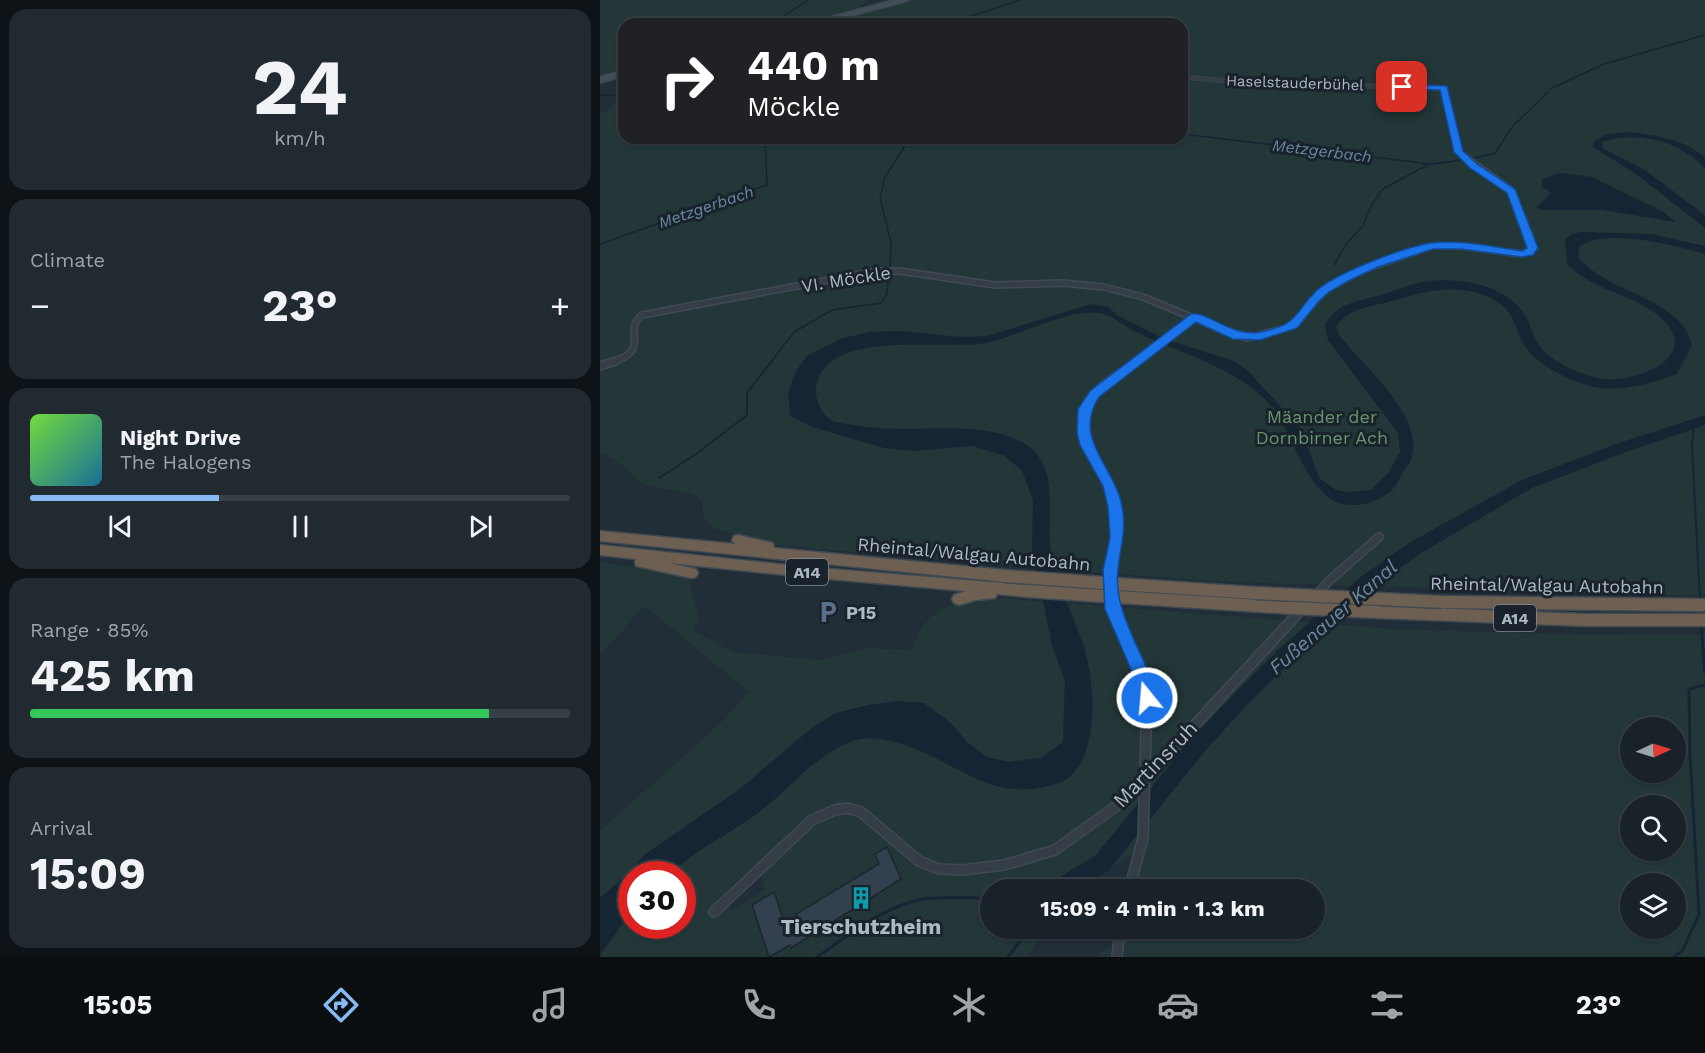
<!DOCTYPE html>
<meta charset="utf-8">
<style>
body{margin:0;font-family:"Work Sans",sans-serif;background:#222a31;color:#f1f3f6;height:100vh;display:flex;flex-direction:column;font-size:22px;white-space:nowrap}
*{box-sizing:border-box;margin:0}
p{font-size:20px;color:#9fa4a8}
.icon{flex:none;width:33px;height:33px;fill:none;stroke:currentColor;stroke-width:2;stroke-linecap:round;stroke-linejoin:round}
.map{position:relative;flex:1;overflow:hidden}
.panel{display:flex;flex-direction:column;gap:9px;padding:9px;background:#0e1317;width:600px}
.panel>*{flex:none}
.top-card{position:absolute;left:18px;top:18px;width:570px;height:126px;border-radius:18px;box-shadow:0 2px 4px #0004,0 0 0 2px #373f46;background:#202124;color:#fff;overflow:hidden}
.needle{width:39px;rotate:86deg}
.fabs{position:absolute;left:1020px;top:717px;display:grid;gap:12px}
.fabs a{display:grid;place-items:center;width:66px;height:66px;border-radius:50%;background:#192229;box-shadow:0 2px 4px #0004,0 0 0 2px #373f46;font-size:30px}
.speed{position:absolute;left:18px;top:861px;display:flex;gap:12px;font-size:30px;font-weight:700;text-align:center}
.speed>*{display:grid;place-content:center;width:78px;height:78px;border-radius:50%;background:#192229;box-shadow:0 2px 4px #0004,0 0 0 2px #373f46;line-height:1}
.speed .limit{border:9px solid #d22;background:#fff;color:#111}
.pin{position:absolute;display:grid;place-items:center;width:51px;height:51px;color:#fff;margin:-26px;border-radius:12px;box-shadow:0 3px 9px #0006}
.me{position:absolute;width:66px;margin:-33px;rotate:343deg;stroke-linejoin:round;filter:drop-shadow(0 0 4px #0008)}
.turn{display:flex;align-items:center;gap:21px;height:126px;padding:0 30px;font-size:27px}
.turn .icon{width:78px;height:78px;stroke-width:2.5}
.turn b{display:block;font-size:42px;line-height:51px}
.big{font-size:45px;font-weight:700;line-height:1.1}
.panel .card{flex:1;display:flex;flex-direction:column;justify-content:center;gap:9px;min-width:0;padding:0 21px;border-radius:18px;background:#222a31}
.panel .dial{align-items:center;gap:0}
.dial b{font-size:78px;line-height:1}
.song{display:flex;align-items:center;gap:18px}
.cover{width:72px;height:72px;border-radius:9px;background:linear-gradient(135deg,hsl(100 70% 55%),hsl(200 70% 35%))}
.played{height:6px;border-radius:3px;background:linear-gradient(90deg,#85baf3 35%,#373f46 35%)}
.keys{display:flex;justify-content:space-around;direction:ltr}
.heat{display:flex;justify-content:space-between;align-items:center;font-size:33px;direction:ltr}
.charge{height:9px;border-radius:4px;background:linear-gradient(90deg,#34c759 85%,#373f46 0)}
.trip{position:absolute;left:380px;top:879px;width:345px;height:60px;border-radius:30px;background:#192229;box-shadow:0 2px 4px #0004,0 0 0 2px #373f46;font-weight:700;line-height:60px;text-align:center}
.tabs{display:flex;height:96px;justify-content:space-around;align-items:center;background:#0a0e10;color:#9fa4a8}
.tabs .icon{width:42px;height:42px}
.tabs .current{color:#85baf3}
.tabs b{font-size:27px;color:#f1f3f6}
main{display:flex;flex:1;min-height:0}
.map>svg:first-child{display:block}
.green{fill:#233738;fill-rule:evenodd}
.water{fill:#162533}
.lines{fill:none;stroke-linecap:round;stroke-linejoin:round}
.stream-far2{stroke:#162533;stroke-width:1.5}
.stream-far1{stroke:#162533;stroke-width:2}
.stream{stroke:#162533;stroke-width:3}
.river{fill:#162533;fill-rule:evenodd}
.building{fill:#33414e;stroke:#1c252e;stroke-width:1.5}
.street-far3-casing{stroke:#414a54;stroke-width:5}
.street-far2-casing{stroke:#414a54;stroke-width:8}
.street-far1-casing{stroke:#414a54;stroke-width:10}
.street-casing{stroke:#414a54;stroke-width:12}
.secondary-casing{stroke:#414a54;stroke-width:4}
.highway-casing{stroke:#3f4952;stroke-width:3}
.street-far3{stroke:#353e47;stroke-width:4}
.street-far2{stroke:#353e47;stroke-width:5}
.street-far1{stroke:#353e47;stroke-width:7}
.street{stroke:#353e47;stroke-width:9}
.secondary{fill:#434e5a;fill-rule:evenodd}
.highway{fill:#6d6052;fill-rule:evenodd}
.highway-bridge-casing{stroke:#3f4952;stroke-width:15;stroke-linecap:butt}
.highway-bridge{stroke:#6d6052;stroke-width:12}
.route{fill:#1a73e8;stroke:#114b97;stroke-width:1.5}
.labels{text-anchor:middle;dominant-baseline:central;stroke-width:6;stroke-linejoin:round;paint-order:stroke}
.far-street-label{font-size:15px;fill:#afb9c4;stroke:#1a232c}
.far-water-label{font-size:16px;font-style:italic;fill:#6987a2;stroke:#1a232c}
.shield{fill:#1a232c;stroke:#828c96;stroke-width:1.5}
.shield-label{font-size:16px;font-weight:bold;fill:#afb9c4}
.street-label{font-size:18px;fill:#afb9c4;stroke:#1a232c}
.park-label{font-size:18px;fill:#68936e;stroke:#1a232c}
.poi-label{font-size:18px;font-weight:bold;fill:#afb9c4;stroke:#1a232c;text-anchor:start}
.water-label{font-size:20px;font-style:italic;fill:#6987a2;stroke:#1a232c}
.near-street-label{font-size:21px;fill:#afb9c4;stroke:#1a232c}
.near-poi-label{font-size:21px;font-weight:bold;fill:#afb9c4;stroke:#1a232c}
</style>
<main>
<section class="panel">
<div class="card dial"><b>24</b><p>km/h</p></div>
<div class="card"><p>Climate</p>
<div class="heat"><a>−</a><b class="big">23°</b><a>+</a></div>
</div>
<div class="card">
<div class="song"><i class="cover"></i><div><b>Night Drive</b><p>The Halogens</p></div></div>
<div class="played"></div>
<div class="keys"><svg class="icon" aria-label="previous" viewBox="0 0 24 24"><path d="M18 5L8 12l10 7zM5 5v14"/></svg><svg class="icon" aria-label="pause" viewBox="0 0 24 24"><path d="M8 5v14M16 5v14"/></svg><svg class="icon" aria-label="next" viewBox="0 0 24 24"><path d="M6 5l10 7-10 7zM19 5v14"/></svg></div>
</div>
<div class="card"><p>Range · 85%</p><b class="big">425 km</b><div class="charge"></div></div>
<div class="card"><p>Arrival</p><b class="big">15:09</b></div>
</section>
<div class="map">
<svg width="1105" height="957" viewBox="0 0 1105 957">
<rect width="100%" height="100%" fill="#212d37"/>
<g class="green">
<polygon points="0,0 268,0 256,11 206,24 24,24 24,72 0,78"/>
<path d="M307,0H1105V596L631,582L405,566L176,545L115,529L107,522L103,515L102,501C83,486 58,493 39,481C24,471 18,456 0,454V115L24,96V138H582V24H215Z"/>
<path d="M0,562L88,577L100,621L93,630L133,652L220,660L269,648L312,650C315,643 317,634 321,628C349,589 403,599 444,602L452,645L465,681L463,743L441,758L408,762L387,757L367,742L351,723L298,701L268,705L236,713L195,741L140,789L83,828L0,897V831L123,721L149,692L45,606L0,654Z"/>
<path d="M466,603L793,629L988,635L1105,634V957H497L503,949L514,947L517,929L714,928V890L525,889L534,856L529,855L482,889L390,890V928L448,929L426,957H0L31,912L32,926H82V874H67L213,765C226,756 241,743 257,740C283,733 334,755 357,767C368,773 378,781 390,784C412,791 431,789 453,784L485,649ZM1030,728H1076V772H1030ZM1030,806H1076V850H1030ZM156,864L165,889L132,911L125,893ZM1030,884H1076V928H1030Z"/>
</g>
<g class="water">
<path d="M1026,132C1051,134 1086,139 1105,158V169C1082,141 1036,130 1002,142V148L1045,170L1105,215V228L1036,174L993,147L994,141L1008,134Z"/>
<polygon points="960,173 992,177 1064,212 1075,222 1002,210 943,210 936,208 951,193 942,187 942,179"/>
<path d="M981,232L1051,234L1105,246V254C1073,245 1009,228 980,246L978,257C1009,295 1080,296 1092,345L1077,374C1030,391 999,397 954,371C944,365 933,358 926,348C912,325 916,308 886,296C850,282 822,293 788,302C768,307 747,309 736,327L739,335C761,363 824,416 812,456C811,462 806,467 803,472C797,483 795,490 784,496C769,505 749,509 732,500C712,488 697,453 687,432C683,426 682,418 677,412C643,370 586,355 540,334C527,328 516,318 504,314C474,305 418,337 386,343C343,351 220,326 216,391C216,403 222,414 232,421C248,424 263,427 279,428C323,432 389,419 428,446C463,471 443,524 452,560C459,590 475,618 484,648C495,682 500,753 468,778C462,783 452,785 444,787C425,791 405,790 387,783C351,770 296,728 255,740C217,752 193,786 163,809C142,826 116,839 93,855C85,860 77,870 68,874C59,878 41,874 32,874L31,912L0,954V898L28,874L44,855L140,789L213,727L236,713L268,705L298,701L324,703L351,723L368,743L387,757L408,762L441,758L463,742L465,681L452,645L432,547L433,500L422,471L405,456L373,446L314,451L284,448L212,427L190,416L188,393L196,371L207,356L240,339L268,332L301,331L361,337L387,336L491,304L508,307L519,316L565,339L634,361L648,371L702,430L719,478L736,490L748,492L771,490L788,473L800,452L798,433L728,340L725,325C736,303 759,301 781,295C797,290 812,283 829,281C863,278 908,285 926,317C931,325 932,334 937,342C946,360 979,374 998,378C1026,385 1098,363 1067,324C1044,296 993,292 967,264L965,240L972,234Z"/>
</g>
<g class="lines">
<g class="stream-far2">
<polyline points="172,24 208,0"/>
<polyline points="346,24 421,0"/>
<polyline points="950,89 1004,64 1105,35"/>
<polyline points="0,95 24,96"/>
<polyline points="582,134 831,164 862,160"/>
<polyline points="871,159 895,153 912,127 948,92"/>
<polyline points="280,199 285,177 310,138"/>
<polyline points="281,201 291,244 290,268"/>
<polyline points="0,244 167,185 165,138"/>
<polyline points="734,265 747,243 763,226 772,204 783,189 829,164"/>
<polyline points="171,362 194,332 232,310 281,303 287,294 289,273"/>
</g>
<g class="stream-far1">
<polyline points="1094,425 1092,446 1100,601"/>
<polyline points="59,478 96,454 147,415 147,393 172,361"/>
</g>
<g class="stream">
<polyline points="1101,625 1105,673"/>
<polyline points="454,890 458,889"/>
<path d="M217,957C250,935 283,906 324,899C346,896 368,898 390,898"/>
<polyline points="408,957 430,928"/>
<polyline points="1074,957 1083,950 1099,914 1090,755 1089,689 1105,685"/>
</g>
<polygon class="river" points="1105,415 1105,425 1026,452 932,488 821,553 774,586 690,662 646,706 605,751 509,870 477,890 448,890 451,882 495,856 591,739 634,694 678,650 762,576 809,543 922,480 1016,444"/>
</g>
<polygon class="building" points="287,847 301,879 191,948 190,945 169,957 152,905 174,892 189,936 200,929 196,914 279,864 275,854"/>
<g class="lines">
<g class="street-far3-casing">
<polyline id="street-far3" points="582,77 650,83 844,88 859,152 866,159"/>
</g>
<g class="street-far2-casing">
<g id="street-far2">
<path d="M12,362C53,349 21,332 42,315L277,271H300L395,285L463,283L504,287L543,297L632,334L648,338L693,326L725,290L762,270L832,246H861L922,254L931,251V240L912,191L865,157"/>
<polyline points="536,362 595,317"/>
</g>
</g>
<g class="street-far1-casing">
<g id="street-far1">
<polyline points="0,366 16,361"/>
<path d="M518,623C499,580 524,547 514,505C507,472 477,446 485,410C490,389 522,373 538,361"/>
<polyline points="690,623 730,580 779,537"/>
</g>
</g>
<g class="street-casing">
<g id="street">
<polyline points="518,621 541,674 547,698 543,838 529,890"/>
<polyline points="114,912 212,820 235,810 247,808 261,812 319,861 339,869 363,870 404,865 455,850 526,799 691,621"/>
<polyline points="517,957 520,928"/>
</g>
</g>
<g class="secondary-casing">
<g id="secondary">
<polygon points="297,0 307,0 218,24 208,24"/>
<polygon points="24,71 24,75 0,82 0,78"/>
</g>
</g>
<g class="highway-casing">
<g id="highway">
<polygon points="0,531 135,544 132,540 134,536 138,535 173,543 174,548 405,570 410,572 412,576 410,580 405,582 0,541"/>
<polygon points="0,545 206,567 427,585 432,587 434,591 432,595 427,597 397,594 395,598 376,600 359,605 354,603 352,599 354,595 366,591 206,577 69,563 96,569 98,573 96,577 91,578 36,566 35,562 36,559 0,555"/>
<polygon points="517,578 655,587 660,589 662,593 660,597 655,599 517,590 512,588 510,584 512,580"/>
<polygon points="518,591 692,602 697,604 699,608 697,612 692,614 518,603 513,601 511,597 513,593"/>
<polygon points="842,596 1105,599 1105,611 842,608 837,606 835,602 837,598"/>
<polygon points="777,606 984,614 1105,614 1105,626 984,626 777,618 772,616 770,612 772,608"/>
</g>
</g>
<use href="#street-far3" class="street-far3"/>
<use href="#street-far2" class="street-far2"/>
<use href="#street-far1" class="street-far1"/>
<use href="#street" class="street"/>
<use href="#secondary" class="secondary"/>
<use href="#highway" class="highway"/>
<g class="highway-bridge-casing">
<g id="highway-bridge">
<polyline points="405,576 517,584"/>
<polyline points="427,591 518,597"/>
<polyline points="655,593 842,602"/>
<polyline points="692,608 777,612"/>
</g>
</g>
<use href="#highway-bridge" class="highway-bridge"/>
</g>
<path class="route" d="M802,84L847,86L863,151L877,164L915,189L938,248L933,255L922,257L861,249H833L778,267L748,281L729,292L719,301L697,328L660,340L633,339L596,322L499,397C472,439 515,467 522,506C527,531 520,546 518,570C515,595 524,617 534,640C540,654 559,689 553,703L547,706L541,703L533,674L505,609L503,570L510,538L508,507L503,486L480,445L477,433L478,409L490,391L591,314C608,311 632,338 661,332C669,330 684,327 690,321C702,311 708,296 721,287C743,271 804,247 831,243C860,239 893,247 922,251L927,248L907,193L870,168L854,152L840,90L799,89V85Z"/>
<defs>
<g id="parking-bare" transform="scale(1.8)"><path d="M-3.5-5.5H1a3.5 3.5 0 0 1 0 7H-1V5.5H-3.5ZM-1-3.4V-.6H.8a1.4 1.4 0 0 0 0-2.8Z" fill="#5c6f8a" stroke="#1a232c" stroke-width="2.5" paint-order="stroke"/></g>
<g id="building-bare" transform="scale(1.8)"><path d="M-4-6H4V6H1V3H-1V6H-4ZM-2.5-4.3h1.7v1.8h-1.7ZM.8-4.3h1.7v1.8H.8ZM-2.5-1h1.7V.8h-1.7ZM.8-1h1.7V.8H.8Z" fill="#0f9aa8" stroke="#1a232c" stroke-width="2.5" paint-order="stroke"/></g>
</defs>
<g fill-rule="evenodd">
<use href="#parking-bare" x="228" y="612"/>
<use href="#building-bare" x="261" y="898"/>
</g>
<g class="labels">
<g class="far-street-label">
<text transform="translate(695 83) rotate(2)">Haselstauderbühel</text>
</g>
<g class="far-water-label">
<text transform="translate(722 151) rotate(7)">Metzgerbach</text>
<text transform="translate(106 207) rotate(-19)">Metzgerbach</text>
</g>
<g class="shield">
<rect x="186" y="559" width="42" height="26" rx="4.5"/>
<rect x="894" y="605" width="42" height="26" rx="4.5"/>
</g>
<g class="shield-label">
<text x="207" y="572">A14</text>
<text x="915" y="618">A14</text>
</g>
<g class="street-label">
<text transform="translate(246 279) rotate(-9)">VI. Möckle</text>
<text transform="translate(374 554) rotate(5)">Rheintal/Walgau Autobahn</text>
<text transform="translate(947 585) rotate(1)">Rheintal/Walgau Autobahn</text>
</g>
<g class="park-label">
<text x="722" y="416">Mäander der<tspan x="722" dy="21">Dornbirner Ach</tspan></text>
</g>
<g class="poi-label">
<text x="246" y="612">P15</text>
</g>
<g class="water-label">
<text transform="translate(733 617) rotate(-41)">Fußenauer Kanal</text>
</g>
<g class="near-street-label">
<text transform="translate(555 764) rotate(-46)">Martinsruh</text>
</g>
<g class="near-poi-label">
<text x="261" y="926">Tierschutzheim</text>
</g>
</g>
</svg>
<div class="fabs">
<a><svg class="needle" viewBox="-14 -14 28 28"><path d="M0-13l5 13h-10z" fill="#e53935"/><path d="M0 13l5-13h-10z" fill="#9fa4a8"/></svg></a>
<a><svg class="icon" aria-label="search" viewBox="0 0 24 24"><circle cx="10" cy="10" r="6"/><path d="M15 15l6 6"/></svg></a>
<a><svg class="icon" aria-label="layers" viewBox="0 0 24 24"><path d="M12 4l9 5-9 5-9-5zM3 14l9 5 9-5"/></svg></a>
</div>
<div class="speed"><div class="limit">30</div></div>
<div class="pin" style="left:802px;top:87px;background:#d93025"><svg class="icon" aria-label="arrive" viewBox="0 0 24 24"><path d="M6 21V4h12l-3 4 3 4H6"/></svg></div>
<svg class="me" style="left:547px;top:698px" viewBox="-20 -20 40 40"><circle r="17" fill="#1a73e8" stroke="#fff" stroke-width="3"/><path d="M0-11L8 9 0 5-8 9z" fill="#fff"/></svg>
<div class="trip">15:09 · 4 min · 1.3 km</div>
<div class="top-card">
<div class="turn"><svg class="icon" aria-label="right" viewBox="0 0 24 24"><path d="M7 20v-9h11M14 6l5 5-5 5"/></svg><div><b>440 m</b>Möckle</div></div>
</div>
</div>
</main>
<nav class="tabs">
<b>15:05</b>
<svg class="icon current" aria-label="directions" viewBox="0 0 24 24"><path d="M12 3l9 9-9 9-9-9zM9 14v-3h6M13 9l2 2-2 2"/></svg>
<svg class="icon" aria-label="music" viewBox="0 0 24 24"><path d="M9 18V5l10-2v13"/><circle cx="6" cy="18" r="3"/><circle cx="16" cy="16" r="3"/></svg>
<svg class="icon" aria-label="phone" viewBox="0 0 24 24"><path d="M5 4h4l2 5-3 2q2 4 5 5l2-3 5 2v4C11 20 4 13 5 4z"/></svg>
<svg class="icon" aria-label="climate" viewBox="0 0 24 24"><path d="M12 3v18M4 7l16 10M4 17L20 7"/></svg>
<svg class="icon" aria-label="car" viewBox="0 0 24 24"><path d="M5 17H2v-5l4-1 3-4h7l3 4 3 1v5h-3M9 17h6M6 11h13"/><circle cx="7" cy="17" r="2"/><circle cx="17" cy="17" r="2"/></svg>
<svg class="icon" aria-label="filters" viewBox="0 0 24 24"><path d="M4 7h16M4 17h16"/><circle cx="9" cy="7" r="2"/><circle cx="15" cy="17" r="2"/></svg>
<b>23°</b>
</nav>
